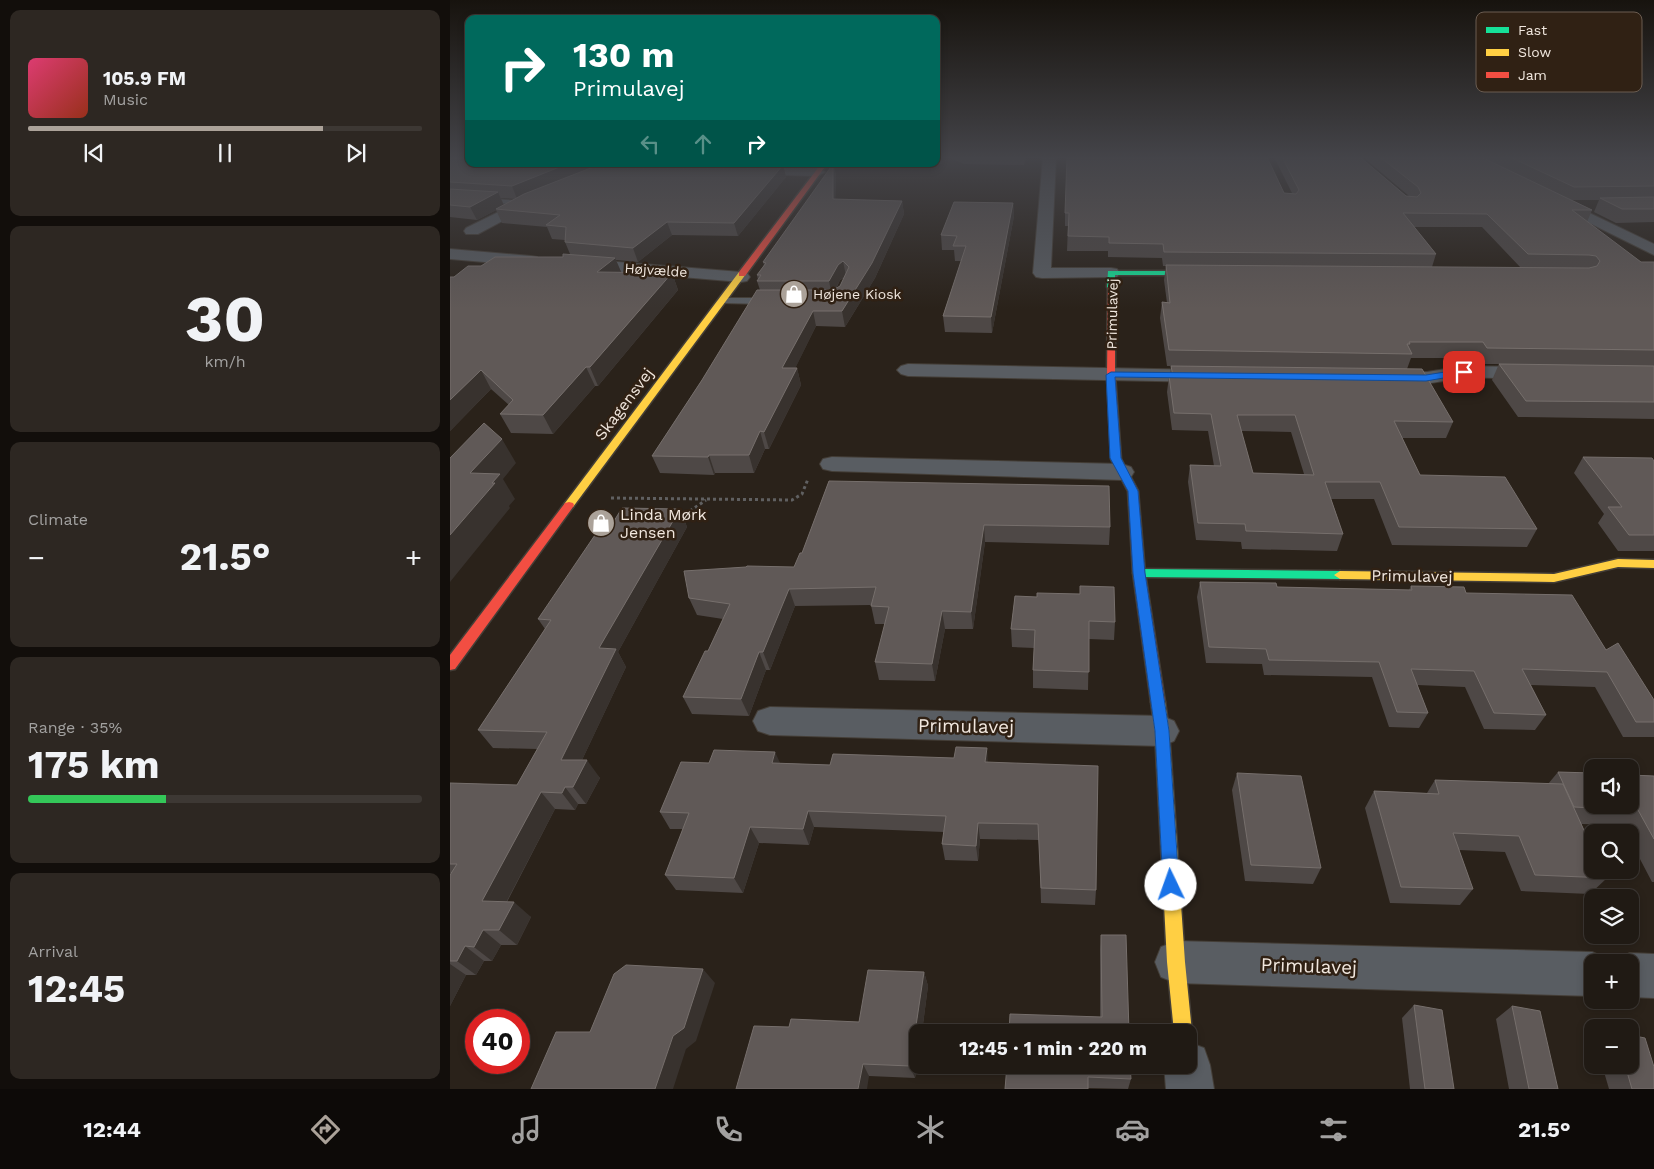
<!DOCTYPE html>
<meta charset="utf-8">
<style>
body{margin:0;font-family:"Work Sans",sans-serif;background:#2d2722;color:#f1f3f6;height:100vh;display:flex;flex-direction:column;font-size:19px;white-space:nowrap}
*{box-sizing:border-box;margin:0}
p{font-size:16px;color:#a2a1a0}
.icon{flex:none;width:28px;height:28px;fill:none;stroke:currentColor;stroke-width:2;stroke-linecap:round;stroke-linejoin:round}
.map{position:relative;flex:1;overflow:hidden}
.drawer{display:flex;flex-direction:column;gap:10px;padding:10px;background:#120e0b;width:450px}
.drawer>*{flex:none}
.top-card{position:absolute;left:15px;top:15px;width:475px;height:152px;border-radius:10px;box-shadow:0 2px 8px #0003,0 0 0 1px #3d3834;background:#00695c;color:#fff;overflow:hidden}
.tools{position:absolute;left:1134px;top:759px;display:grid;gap:10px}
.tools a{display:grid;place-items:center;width:55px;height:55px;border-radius:10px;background:#201a14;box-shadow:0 2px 8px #0003,0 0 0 1px #3d3834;font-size:25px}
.speed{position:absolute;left:15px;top:1009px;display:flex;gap:10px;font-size:25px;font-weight:700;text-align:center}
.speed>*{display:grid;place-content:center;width:65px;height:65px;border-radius:50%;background:#201a14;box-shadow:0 2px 8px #0003,0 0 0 1px #3d3834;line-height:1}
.speed .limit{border:8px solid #d22;background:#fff;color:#111}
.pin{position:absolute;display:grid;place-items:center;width:42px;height:42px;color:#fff;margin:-21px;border-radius:10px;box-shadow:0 2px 8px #0006}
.me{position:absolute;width:55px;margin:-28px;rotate:357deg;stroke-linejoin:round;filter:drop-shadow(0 0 4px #0008)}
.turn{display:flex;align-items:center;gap:18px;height:105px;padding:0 25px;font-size:22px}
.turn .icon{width:65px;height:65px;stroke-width:2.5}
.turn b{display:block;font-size:35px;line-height:42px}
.lanes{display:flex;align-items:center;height:48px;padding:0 25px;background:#0003;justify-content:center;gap:25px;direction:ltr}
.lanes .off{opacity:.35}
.big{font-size:38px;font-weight:700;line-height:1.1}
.drawer .tile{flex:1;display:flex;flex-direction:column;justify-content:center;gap:8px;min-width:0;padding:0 18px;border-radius:10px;background:#2d2722}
.drawer .dial{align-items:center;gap:0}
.dial b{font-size:65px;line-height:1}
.song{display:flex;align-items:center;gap:15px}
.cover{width:60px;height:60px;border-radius:8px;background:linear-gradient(135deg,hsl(340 70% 55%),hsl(10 70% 35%))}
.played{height:5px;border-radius:2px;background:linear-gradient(90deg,#aba299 75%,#3d3834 75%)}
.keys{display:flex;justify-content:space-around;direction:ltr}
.heat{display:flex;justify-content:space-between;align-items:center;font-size:28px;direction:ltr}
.charge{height:8px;border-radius:4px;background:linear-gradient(90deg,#34c759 35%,#3d3834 0)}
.trip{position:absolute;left:459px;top:1024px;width:288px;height:50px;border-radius:10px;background:#201a14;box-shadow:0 2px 8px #0003,0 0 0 1px #3d3834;font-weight:700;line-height:50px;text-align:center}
.dock{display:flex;height:80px;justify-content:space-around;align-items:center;background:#0d0a08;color:#a2a1a0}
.dock .icon{width:35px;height:35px}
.dock .active{color:#aba299}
.dock b{font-size:22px;color:#f1f3f6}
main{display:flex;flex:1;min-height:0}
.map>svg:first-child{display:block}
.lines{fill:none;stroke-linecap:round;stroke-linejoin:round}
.lane-casing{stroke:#443e37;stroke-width:2}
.street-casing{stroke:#443e37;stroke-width:2}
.fast-casing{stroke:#443e37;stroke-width:3}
.slow-casing{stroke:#443e37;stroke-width:3}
.jam-casing{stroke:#443e37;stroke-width:3}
.path{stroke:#606061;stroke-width:3;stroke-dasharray:3 3;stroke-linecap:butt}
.lane{fill:#595d62;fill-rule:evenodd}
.street{fill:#595d62;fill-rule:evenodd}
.fast{fill:#16e098;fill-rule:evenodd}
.slow{fill:#ffcf43;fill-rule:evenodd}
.jam{fill:#f24e42;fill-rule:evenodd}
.wall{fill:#4e4846;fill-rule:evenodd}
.shaded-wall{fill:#38322e}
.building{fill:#605957;stroke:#766f6c;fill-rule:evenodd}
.route{fill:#1a73e8;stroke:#114b97}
.labels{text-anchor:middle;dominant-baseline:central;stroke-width:5;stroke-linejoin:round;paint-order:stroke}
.far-street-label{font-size:14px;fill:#f1e7de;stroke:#302114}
.far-poi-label{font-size:14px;fill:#f1e7de;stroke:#302114;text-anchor:start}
.street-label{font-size:16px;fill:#f1e7de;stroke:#302114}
.poi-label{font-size:16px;fill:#f1e7de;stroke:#302114;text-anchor:start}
.near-street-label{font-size:19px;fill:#f1e7de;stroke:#302114}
.key{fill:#302114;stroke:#6a5c51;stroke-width:1}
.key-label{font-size:14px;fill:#f1e7de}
</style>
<main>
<section class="drawer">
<div class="tile">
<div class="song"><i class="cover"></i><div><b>105.9 FM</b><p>Music</p></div></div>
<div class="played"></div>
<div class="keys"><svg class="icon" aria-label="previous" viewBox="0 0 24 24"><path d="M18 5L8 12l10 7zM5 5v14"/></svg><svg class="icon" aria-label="pause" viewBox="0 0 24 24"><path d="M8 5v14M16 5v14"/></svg><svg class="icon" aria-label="next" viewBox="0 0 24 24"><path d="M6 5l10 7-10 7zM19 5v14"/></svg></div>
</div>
<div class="tile dial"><b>30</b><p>km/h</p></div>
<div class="tile"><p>Climate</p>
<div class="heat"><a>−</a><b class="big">21.5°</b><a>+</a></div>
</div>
<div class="tile"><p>Range · 35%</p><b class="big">175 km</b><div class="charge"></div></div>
<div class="tile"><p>Arrival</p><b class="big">12:45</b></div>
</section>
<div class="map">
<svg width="1204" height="1089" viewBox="0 0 1204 1089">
<rect width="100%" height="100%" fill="#2a221a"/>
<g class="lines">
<g class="lane-casing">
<g id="lane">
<polygon points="0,196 74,201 78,203 74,205 0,200"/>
<polygon points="273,298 320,298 325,301 320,304 270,303 270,299"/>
</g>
</g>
<g class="street-casing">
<g id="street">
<polygon points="593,157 606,157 601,268 661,268 667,269 670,273 667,277 592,278 586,277 583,273"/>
<polygon points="296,167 368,168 375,172 368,176 291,174 289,171"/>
<polygon points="83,195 88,196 90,199 88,202 28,234 16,234 14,231 16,228"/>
<polygon points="1106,197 1204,244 1204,255 1101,204 1099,201 1101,198"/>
<polygon points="0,249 81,256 87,257 90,261 87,265 81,266 0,259"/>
<polygon points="131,259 291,272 297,273 300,277 297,281 291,282 125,268 122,264 125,260"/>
<polygon points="458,364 756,370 764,371 767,376 764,381 756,382 458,376 451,374 447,370 451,366"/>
<path d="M1014,366L1083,367L1090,369L1094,373L1090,377L1083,379C1060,379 1036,376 1013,379C986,381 958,389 931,383L928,378L931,373L939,372H977Z"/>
<polygon points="382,457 672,464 681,467 684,472 681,477 672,480 382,471 373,469 370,464 373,459"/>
<polygon points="320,707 712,716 724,721 729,731 724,741 712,746 320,735 308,731 303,721 308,711"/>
<polygon points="726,941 1142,952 1157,959 1159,962 1142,962 1142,996 726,983 711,977 705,962 711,947"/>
<polygon points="1180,953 1204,954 1204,998 1180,997 1180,962 1163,962 1165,960"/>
<polygon points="738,1042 754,1048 760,1065 764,1089 716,1089 714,1065 738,1065"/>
</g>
</g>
<g class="fast-casing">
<g id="fast">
<polygon points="658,271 752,271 756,273 752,275 665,275 665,287 661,289 657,287"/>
<polygon points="689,569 890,571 896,575 890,579 689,577 683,573"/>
</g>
</g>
<g class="slow-casing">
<g id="slow">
<polygon points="289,272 296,274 123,507 115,507 114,505 115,503"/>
<polygon points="1168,559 1204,560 1204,568 1168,567 1104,582 890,579 884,575 890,571 1104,574"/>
<polygon points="708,696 713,698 715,702 719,731 735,962 742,1032 738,1039 738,1032 724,1032 717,962 705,731 701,702 703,698"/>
</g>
</g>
<g class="jam-casing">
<g id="jam">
<polygon points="371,164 377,164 295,276 289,276 289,272"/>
<polygon points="658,285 665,287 665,375 671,459 688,491 695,573 715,702 713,706 708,708 703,706 701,702 683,573 678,491 661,459 657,375"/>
<polygon points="119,502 123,503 124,505 123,507 5,669 0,670 0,655 115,503"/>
</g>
</g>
<g class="path">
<polyline points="161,498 342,500 352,494 358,479"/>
<polyline points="240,511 256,500"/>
</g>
<use href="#lane" class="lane"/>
<use href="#street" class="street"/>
<use href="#fast" class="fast"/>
<use href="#slow" class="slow"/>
<use href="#jam" class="jam"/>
</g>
<g class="wall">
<path d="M0,157L19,164H347L345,166L333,165L336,177L288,236L222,235L188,262L166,260L171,272L222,273L228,290L148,386H145L103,434L61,433L50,414L59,405L41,389L0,431L4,277L31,266L113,257L120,254L115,242V240L102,239L97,227L52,223L46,210L27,220L0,217ZM51,198L66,199L54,205Z"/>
<polygon points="486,157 497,157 492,164 447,164 486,164"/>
<polygon points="498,157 576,157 574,165 514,164"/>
<path d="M824,157H910L956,196H959L913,157H1204V222L1166,223L1144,212L1149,200H1122L1142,210L1137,222L1191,262H1204V419L1068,417L1042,380L1049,364H1031L1026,358H961L957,369L1003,422L996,438H952L970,475L1087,529L1077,547L942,545L924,499H881L893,534L887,551L792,549L791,542L746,540L738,482L740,465L764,466L758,431L722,430L717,392L719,376H720L721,366H717L710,318L712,302L717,303L714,280L716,266H713L712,258L658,257V251H617L618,226H615V213L834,193H842ZM964,227H1032L1071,268L982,267L986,254ZM791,431L841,432L854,474L803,473Z"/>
<path d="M384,164L386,176L385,200L452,201L454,214L425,278L395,327L366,326L345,368H347L351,385L319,449H315L304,473H265L264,475L210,473L202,456L252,380L310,290L307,281L308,280L307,275L314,265L313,262ZM394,278L390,286L386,289L390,280Z"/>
<polygon points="563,203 564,216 542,333 495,332 493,316 511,261 505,261 504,250 492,250 491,235"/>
<polygon points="1133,457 1204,461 1204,551 1168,551 1148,523 1154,514 1124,473"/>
<polygon points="379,481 660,527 659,545 535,542 523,629 495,629 485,681 429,680 425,662 435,624 425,624 421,605 345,606 320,670 316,670 299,716 242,714 233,697 258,651 273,619 247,615 239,598 344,567 352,553"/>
<polygon points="230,509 237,527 168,652 176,667 132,760 150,778 136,804 128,804 125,810 105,809 57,902 81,917 67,945 51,945 42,961 34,961 26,975 16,975 0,1006 0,875 1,873 0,873 0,783 67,785 87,749 43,748 28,730 95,629 88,619 150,535 164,521"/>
<polygon points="750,582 827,587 959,590 961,586 1016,593 1156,650 1204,700 1204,737 1173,737 1145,687 1081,685 1096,715 1085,730 1034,729 1015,687 967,685 978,713 969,728 939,727 922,677 814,675 812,664 756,663 747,597"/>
<polygon points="565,596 665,622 664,640 639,639 638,690 583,688 583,670 584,648 562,647 561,629"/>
<polygon points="538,762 646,890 645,905 591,903 589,840 530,839 528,861 495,860 492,844 494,832 364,827 359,845 309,843 293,893 226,890 215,875 233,829 220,829 210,812 330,763 380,765"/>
<polygon points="1108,772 1204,776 1204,882 1202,882 1180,840 1180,832 1176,832 1172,825 1131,824 1157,878 1140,894 1071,891 1055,852 1009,850 1023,889 1010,905 940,903 915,808 924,791 977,793 985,780 1098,784"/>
<polygon points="787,773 871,868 863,884 795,881 782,790"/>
<polygon points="651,935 679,1032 650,1017 650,949"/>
<polygon points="474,972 478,986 472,1032 468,1032 468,1062 465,1078 419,1076 339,1027 409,1022"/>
<polygon points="964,1005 1004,1089 960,1089 952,1018"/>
<polygon points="1062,1006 1108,1089 1059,1089 1046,1019"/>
<polygon points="557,1065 681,1079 678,1089 638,1088"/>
<polygon points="1152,1065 1180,1065 1204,1089 1159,1089"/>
</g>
<g class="shaded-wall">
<polygon points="492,157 497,157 492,164"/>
<polygon points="117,164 153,164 67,199 62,186"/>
<polygon points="383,164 386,176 385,213 383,199"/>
<polygon points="333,165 336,177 288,236 284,223"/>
<polygon points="48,192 54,206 27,220 20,207"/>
<polygon points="452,201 454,214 425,278 395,327 392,311"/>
<polygon points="563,203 564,216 542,333 541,317"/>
<polygon points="217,222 222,235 188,262 183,248"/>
<polygon points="165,258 172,274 147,272"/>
<polygon points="393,261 396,276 390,280 382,296 379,281 388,265"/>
<polygon points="222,273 228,290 148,386 140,367"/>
<polygon points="363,311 366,326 337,385 332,368"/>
<polygon points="136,367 145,386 103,434 93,415"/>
<polygon points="347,368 351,385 319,449 314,432"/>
<polygon points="31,370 41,389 0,431 0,400"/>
<polygon points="310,431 315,449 304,473 299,455"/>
<polygon points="52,439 66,463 53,479 65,499 59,506 60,508 0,582 0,535 20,473"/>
<polygon points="259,455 265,473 264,475 258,457"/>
<polygon points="230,509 237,527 168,652 176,667 124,777 111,760 149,648"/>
<polygon points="534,525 535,542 523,629 521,612"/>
<polygon points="339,589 345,606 320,670 313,652"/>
<polygon points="492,611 495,629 485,681 482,664"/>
<polygon points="309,652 316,670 299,716 291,699"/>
<polygon points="537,748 538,765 535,762"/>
<polygon points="325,752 333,769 322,763"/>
<polygon points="137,760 150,778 136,804 123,787"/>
<polygon points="115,787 128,804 125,810 112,793"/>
<polygon points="91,792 105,809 49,916 32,901"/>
<polygon points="358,811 364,827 359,845 353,829"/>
<polygon points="528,823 530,839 528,861 526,846"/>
<polygon points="300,827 309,843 293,893 284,878"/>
<polygon points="64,902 81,917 67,945 49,930"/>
<polygon points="33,930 51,945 42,961 24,947"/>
<polygon points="15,946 34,961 26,975 7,961"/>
<polygon points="0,964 16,975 0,1006"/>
<polygon points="253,969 265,983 246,1041 236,1049 223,1089 205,1089 223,1036"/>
<polygon points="474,972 478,986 472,1032 468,1032 468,1062 465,1078 460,1066"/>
<polygon points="413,1064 419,1076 417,1089 408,1089"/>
</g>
<g class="building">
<polygon points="0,157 19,157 19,164 117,164 62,186 0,182"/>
<polygon points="617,157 817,157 834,193 846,194 849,190 832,157 910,157 956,196 967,197 971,193 968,187 930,157 1031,157 1142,210 1122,210 1191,262 1204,262 1204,350 1037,348 1033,342 959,342 960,344 957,344 962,354 719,350 712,302 720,303 716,265 1139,268 1147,266 1150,261 1146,256 1139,255 1078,254 1037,214 953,213 986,254 714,252 713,244 659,243 659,237 618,236 619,213 615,213"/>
<polygon points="1060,157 1204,157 1204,186 1124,187"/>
<polygon points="151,164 291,164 333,165 284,223 217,222 183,248 115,242 116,227 96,225 110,215 46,209 74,194"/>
<polygon points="383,164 383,199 452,201 422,263 392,311 363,311 332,368 347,368 314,432 310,431 299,455 259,455 258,457 202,456 252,380 307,290 383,290 390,286 399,267 393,261 388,265 379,281 307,281 311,275 307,275 316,263 313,262"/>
<polygon points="0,189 48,192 20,207 0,205"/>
<polygon points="1204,197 1204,209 1172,209 1150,198"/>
<polygon points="504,202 563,203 541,317 493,316 516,246 503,246 507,236 491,235"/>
<polygon points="113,254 165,258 147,272 222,273 140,367 136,367 93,415 50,414 63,400 31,370 0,400 0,277 4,277 18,266 31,266 45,257 113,257"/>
<polygon points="1049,364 1204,366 1204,402 1076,401"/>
<path d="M721,366L972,369L1003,422L944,421L970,475L1055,477L1087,529L949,527L930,482H875L893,534L796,531L795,524L748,523L740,465L771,466L761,414L724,413L719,376H723ZM787,415H845L864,475L803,473Z"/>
<polygon points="34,423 52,439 20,473 50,474 42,483 45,483 0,535 0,458"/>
<polygon points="1133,457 1202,458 1204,461 1204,535 1179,535 1158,507 1172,507"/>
<polygon points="379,481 659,486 660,527 534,525 521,612 492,611 482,664 425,662 439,607 421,606 426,587 339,589 313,652 309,652 291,699 233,697 255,651 258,651 280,604 239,598 234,571 296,567 297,566 344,567 350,553 352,553"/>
<polygon points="172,508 230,509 149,648 166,649 111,760 137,760 123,787 115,787 112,793 91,792 32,901 64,902 49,930 33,930 24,947 15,946 7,961 0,961 0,875 7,864 0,864 0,783 67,785 97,732 28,730 101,620 88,619 145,535 150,535 159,521 164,521"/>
<polygon points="750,582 826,583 827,587 962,590 961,586 1014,587 1016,593 1122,595 1156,650 1168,643 1204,700 1204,722 1186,722 1157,672 1072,669 1096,715 1044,713 1024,671 961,669 978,713 947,712 929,662 819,660 816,649 759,647"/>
<polygon points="630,586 664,587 665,622 639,621 639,672 583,670 585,630 561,629 565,596 587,597 587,593 630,594"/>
<polygon points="506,747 537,748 535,762 648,766 646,890 591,888 588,824 528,823 526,846 492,844 496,816 358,811 353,829 300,827 284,878 215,875 239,813 210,812 231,762 259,763 264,750 325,752 322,763 380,765 383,754 504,758"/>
<polygon points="1108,772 1142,773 1142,805 1180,805 1180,775 1204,776 1204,839 1188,810 1124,807"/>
<polygon points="787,773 851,776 871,868 801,865"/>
<polygon points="985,780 1113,784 1142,848 1142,870 1153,870 1157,878 1085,875 1069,836 1003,833 1023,889 951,887 924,791 989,794"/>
<polygon points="651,935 676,935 679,1032 559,1032 560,1014 652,1017"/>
<polygon points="176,965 253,969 234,1028 223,1036 205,1089 81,1089 106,1032 140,1032 164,974"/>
<polygon points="418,970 474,972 460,1066 413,1064 408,1089 286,1089 304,1026 339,1027 341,1019 409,1022"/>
<polygon points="964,1005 992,1010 1004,1089 975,1089"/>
<polygon points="1062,1006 1090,1011 1108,1089 1079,1089"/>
<polygon points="1180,1035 1195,1038 1204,1067 1204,1089 1182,1089 1175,1065 1180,1065"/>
<polygon points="557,1065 680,1065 681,1079 638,1077 638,1089 555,1089"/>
</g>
<linearGradient id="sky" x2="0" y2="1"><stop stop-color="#17130e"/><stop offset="0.51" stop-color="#444449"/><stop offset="1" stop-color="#444449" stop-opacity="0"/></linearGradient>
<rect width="1204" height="309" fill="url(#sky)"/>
<polygon class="route" points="1014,369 1019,372 1017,374 976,381 665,377 671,458 688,491 695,573 719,731 729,885 727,891 721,893 715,891 713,885 705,731 683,573 678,491 660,458 656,375 661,372 976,375"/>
<defs>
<g id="shop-disc" transform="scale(1.4375)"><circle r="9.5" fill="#aba299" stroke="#302114"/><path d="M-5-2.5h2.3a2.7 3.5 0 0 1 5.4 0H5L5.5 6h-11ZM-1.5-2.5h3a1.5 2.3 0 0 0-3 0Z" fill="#fff"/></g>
</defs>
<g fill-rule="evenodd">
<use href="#shop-disc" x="344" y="294"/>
<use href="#shop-disc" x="151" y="523"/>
</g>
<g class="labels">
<g class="far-street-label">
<text transform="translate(206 270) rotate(4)">Højvælde</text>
<text transform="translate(662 314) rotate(-89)">Primulavej</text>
</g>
<g class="far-poi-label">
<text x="363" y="294">Højene Kiosk</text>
</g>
<g class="street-label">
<text transform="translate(174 404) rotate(-53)">Skagensvej</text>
<text transform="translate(962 576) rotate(1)">Primulavej</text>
</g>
<g class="poi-label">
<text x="170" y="514">Linda Mørk<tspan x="170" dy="18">Jensen</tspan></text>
</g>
<g class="near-street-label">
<text transform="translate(516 726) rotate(1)">Primulavej</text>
<text transform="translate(859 966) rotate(2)">Primulavej</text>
</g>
</g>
<rect x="1026" y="12" width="166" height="80" rx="8" class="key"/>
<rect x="1036" y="27" width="23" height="6" fill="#16e098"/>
<rect x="1036" y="49" width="23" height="7" fill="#ffcf43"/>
<rect x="1036" y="72" width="23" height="6" fill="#f24e42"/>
<g class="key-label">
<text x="1068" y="35">Fast</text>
<text x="1068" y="57">Slow</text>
<text x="1068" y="80">Jam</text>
</g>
</svg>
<div class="tools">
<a><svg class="icon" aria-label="sound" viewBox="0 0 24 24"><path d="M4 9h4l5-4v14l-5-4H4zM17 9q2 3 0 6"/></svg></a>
<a><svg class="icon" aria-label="search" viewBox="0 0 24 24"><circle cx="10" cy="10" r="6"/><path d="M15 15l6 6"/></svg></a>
<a><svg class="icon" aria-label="layers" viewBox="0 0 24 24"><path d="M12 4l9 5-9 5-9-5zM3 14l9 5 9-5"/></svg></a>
<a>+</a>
<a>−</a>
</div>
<div class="speed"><div class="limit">40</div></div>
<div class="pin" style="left:1014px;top:372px;background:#d93025"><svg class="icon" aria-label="arrive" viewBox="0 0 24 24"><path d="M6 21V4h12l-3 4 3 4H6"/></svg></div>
<svg class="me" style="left:721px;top:885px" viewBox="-20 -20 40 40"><circle r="19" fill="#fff"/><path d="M0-13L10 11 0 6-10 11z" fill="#1a73e8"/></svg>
<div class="trip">12:45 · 1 min · 220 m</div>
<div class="top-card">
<div class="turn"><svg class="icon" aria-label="right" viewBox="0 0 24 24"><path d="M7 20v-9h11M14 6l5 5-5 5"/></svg><div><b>130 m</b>Primulavej</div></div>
<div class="lanes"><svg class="icon off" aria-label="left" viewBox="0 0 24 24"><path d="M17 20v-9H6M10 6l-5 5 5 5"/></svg><svg class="icon off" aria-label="ahead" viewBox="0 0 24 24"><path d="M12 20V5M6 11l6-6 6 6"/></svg><svg class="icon" aria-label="right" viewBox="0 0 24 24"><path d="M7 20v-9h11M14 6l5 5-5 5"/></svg></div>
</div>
</div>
</main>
<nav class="dock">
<b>12:44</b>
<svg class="icon active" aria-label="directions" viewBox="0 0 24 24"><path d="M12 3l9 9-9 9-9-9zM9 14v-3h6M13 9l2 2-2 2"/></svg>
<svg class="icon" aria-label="music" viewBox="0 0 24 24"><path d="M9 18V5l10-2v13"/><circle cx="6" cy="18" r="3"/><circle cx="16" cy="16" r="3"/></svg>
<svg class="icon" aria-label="phone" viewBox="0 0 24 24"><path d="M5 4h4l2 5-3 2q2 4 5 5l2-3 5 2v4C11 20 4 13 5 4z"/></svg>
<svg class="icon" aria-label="climate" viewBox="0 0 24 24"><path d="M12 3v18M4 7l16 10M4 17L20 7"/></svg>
<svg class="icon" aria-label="car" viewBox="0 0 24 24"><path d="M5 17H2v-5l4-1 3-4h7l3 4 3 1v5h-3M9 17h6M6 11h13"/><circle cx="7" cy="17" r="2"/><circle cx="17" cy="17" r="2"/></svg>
<svg class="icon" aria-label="filters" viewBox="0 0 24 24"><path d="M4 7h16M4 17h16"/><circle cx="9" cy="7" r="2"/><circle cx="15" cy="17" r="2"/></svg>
<b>21.5°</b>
</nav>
